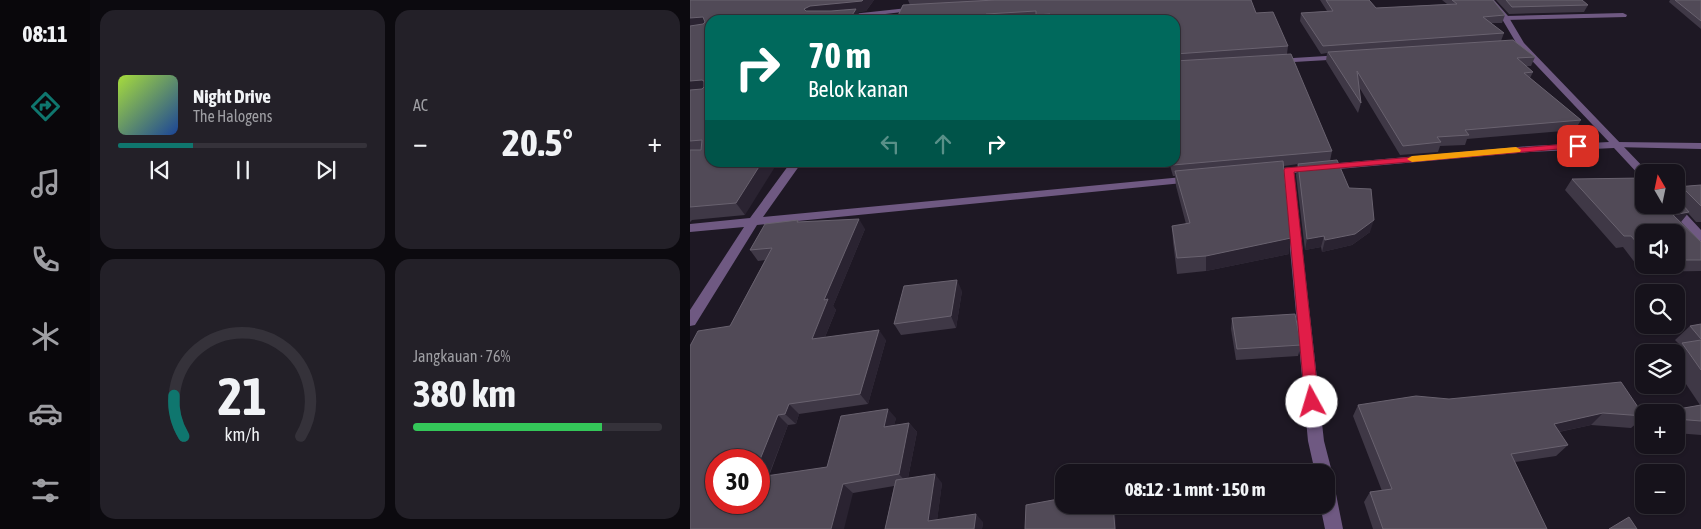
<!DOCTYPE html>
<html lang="id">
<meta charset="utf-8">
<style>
body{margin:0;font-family:"Asap Condensed",sans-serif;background:#232028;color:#f1f3f6;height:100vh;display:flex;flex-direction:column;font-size:19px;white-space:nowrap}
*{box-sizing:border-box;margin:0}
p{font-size:16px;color:#9e9ea3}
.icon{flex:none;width:28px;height:28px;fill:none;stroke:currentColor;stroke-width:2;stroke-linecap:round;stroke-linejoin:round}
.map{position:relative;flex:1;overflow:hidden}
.panel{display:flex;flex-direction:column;gap:10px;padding:10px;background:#0c0a0f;width:600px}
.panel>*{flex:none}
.top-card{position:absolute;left:15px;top:15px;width:475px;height:152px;border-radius:15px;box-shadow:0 1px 4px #0004,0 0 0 1px #35323a;background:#00695c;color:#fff;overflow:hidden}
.needle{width:32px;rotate:351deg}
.tools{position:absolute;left:945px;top:164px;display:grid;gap:10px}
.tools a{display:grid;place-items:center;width:50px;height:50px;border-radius:10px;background:#16121b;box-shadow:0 1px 4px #0004,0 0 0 1px #35323a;font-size:25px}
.speed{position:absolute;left:15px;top:449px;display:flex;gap:10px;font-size:25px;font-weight:700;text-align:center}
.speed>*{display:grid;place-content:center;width:65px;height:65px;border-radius:50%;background:#16121b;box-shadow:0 1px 4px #0004,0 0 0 1px #35323a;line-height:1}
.speed .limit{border:8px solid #d22;background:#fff;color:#111}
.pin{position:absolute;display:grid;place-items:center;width:42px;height:42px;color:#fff;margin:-21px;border-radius:10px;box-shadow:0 2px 8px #0006}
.me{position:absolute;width:55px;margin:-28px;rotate:354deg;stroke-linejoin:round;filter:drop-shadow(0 0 4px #0008)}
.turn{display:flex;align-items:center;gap:18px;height:105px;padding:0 20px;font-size:22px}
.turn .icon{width:65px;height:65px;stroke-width:2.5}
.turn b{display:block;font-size:35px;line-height:42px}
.lanes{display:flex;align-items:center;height:48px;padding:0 20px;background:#0003;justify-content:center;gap:25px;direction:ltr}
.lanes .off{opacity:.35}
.big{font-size:38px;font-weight:700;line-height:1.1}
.panel .tile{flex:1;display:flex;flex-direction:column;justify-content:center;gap:8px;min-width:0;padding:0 18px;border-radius:15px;background:#232028}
.panel .dial{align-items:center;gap:0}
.dial svg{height:130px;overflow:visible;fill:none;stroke:#35323a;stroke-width:7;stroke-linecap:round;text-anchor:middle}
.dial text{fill:#f1f3f6;stroke:none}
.song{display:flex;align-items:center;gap:15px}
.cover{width:60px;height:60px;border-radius:8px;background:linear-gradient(135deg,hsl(80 70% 55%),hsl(220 70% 35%))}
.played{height:5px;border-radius:2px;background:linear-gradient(90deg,#0f766e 30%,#35323a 30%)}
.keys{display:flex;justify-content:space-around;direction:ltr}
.heat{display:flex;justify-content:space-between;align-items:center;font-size:28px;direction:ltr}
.charge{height:8px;border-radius:4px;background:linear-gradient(90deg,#34c759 76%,#35323a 0)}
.panel .tiles{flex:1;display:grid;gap:10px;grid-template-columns:repeat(2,1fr)}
.trip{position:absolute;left:365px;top:464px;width:280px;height:50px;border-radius:15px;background:#16121b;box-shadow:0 1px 4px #0004,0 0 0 1px #35323a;font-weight:700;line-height:50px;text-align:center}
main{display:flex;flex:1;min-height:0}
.tab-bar{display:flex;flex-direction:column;width:90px;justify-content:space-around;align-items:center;background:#09070b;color:#9e9ea3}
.tab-bar .icon{width:35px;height:35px}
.tab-bar .active{color:#0f766e}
.tab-bar b{font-size:22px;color:#f1f3f6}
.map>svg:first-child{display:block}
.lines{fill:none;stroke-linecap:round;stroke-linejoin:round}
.lane{fill:#6f5982;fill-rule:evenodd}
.street{fill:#6f5982;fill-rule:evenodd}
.wall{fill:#3f3846;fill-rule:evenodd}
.shaded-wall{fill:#2a2331}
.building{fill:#514a57;stroke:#69626f}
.route{fill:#e11d48;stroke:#92132f}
.slow{fill:#f59e0b}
</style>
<main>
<nav class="tab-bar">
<b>08:11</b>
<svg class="icon active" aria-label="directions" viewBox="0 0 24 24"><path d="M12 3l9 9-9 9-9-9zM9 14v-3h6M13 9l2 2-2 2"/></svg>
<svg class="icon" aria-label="music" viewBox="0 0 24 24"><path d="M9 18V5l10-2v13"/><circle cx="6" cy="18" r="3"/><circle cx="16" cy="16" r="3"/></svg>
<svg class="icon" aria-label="phone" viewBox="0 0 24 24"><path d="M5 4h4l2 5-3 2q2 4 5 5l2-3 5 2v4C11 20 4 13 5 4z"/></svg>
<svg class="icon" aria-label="climate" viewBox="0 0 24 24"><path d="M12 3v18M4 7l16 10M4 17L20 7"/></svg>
<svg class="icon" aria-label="car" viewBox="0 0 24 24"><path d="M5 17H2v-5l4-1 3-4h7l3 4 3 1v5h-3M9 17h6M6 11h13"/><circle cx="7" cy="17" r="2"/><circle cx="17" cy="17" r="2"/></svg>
<svg class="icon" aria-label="filters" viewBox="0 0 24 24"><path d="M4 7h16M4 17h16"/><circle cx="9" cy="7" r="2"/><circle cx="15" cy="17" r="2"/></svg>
</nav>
<section class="panel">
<div class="tiles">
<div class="tile">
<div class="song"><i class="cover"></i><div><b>Night Drive</b><p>The Halogens</p></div></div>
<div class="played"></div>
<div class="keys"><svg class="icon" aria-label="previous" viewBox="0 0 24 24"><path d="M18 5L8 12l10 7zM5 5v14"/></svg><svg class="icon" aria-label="pause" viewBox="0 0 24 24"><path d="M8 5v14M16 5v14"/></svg><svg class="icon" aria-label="next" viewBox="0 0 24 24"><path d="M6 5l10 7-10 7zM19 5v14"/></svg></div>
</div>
<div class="tile"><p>AC</p>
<div class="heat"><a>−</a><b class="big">20.5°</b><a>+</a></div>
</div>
<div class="tile dial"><svg viewBox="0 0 100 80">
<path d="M14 69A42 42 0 1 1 86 69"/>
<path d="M14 69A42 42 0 0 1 8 44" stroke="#0f766e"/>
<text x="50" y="56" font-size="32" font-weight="700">21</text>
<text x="50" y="72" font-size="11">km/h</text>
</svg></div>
<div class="tile"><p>Jangkauan · 76%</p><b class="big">380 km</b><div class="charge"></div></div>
</div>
</section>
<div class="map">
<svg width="1011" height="529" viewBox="0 0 1011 529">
<rect width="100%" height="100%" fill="#1e1824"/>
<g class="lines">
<g class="lane">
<polygon points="933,13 937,15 936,17 815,20 811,18 815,16"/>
<polygon points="927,142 1011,143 1011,149 923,147 923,143"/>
</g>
<g class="street">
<polygon points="797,0 804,0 818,16 834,43 958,172 954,172 954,177 950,176 924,148 840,152 604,173 634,441 642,472 639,478 636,479 636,472 625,472 618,441 593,174 577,175 572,172 573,170 840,146 919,142 828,46 812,19"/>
<polygon points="227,7 230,9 229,10 145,20 121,20 125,18"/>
<polygon points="652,55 655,55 655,59 587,63 583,61 587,59"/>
<polygon points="101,162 112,162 73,217 503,176 508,179 503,182 67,225 5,325 0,326 0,310 54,227 0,232 0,224 60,218"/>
<polygon points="986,203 1011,230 1011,241 1007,240 976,205 986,205"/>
<polygon points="636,480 642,483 645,489 653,529 635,529 630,505 636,505"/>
</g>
</g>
<g class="wall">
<polygon points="0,0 184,0 176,11 168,12 171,19 20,20 55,215 2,220 0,222"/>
<polygon points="218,0 561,0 566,13 598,46 597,54 642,151 640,161 659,188 680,232 662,245 632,252 631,247 615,250 606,175 608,164 594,166 599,254 516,271 487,274 483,242 482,226 496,224 486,186 485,176 483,176 479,162 485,162 485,20 206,20 220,5"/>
<polygon points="630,0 679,0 686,8 757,4 752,0 803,0 815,15 812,23 801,23 814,33 811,41 845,57 841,66 836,66 843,72 840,78 891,120 885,130 777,139 775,145 750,146 748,152 710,155 669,87 671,103 668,113 636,61 637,53 631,54 610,21 611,13 637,11"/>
<polygon points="806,0 892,0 898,5 894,12 819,14"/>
<polygon points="980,0 1011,0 1011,29 979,2"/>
<path d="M882,179L954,205L986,187L1011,185V222H1006L998,213L991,222L1011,242V271L952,272L933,247L926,248L875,190ZM954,232H986V265H954Z"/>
<polygon points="108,220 109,222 175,229 143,306 146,310 135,337 196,340 178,404 109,414 106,424 98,425 79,476 137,467 206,418 204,425 219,423 227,432 218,478 252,483 247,520 293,522 292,529 195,529 204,486 163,493 0,529 40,326 75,260 68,261 60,250"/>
<polygon points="272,291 266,328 211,335 204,324"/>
<polygon points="542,318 611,345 608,356 546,360 541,329"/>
<polygon points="1011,324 1011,435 986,433 986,412 975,412 977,411 1010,405 986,369 986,352 982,352 990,345 985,340 1000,326"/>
<polygon points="759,399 954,415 954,417 941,428 901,425 869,432 878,445 866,456 825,462 857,529 683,529 674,502 680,492 692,491 663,416 668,405"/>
</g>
<g class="shaded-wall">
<polygon points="173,0 184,0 176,11 168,12 171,19 170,20 119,20 114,9 120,6"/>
<polygon points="13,17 20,27 0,30 0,18"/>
<polygon points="12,80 20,91 0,94 0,81"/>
<polygon points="72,162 88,162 55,215 46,203"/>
<polygon points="995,190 986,201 986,193"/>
<polygon points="999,212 990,223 983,215"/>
<polygon points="169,219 175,229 143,306 146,310 130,349 122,339 134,300"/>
<polygon points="684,220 680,232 662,245 632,252 635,240"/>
<polygon points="634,236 631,247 615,250 617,239"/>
<polygon points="601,238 599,254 516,271 516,256"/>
<polygon points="267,280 272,291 266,328 261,316"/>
<polygon points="189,330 196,340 178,404 170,394"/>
<polygon points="99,404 109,414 106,424 95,414"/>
<polygon points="198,409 206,418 202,436 194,427"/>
<polygon points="913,413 901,425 853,435 864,424"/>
<polygon points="88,415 98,425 74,487 69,483 69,462"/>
<polygon points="219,423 227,432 217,483 209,474"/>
<polygon points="245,474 252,483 246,529 238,521"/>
<polygon points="153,484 163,493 154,529 141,529"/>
<polygon points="423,505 425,505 426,529 425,529"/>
<polygon points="286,514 293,522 292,529 284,529"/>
</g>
<g class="building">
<polygon points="0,0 173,0 172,1 120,6 114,9 116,11 141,11 166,9 159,20 20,20 20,162 72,162 46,203 0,207 0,150 11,150 12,140 0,141 0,90 12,89 14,87 14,81 12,80 0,81 0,26 13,24 15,22 13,17 0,18"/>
<polygon points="305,0 561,0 566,13 583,12 598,46 485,54 485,20 359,20 360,14 346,15 346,11 296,14 294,20 206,20 213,5"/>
<polygon points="636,0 679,0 686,8 767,4 762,0 803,0 815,15 793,17 814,33 633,46 611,13 643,11"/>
<polygon points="816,0 892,0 898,5 822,7"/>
<polygon points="985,0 1011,0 1011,21"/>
<polygon points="823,40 845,57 827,58 843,72 834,73 891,120 775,130 779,135 747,137 751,142 713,146 667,71 671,103 638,52"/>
<polygon points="601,54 642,151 483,165 482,162 485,162 485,61"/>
<polygon points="647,160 659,188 681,189 684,220 665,234 635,240 634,236 617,239 608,164"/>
<polygon points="593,161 601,238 516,256 487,258 482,226 500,223 485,171"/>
<polygon points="954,178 954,205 986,205 986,197 999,212 983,215 1011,242 1011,260 986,260 986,232 954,232 954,251 941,236 934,236 882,179"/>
<polygon points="1011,185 1011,206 995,190 986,193 986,187"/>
<polygon points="169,219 134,300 138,299 122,339 189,330 170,394 99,404 95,414 88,415 69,462 69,460 26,460 26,502 69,502 69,477 137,467 151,416 198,409 194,427 219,423 209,474 153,484 141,529 0,529 0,346 8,331 40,326 82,248 60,250 75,224 108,220 107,222"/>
<polygon points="267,280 261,316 204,324 214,286"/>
<polygon points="605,314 611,345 547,349 542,318"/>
<polygon points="1011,324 1011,339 1000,326"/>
<polygon points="1011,340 1011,370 992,343"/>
<polygon points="931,382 954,416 913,413 864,424 878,445 821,454 857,529 693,529 680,492 702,489 668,405 726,396 759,399"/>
<polygon points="1011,405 1011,421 986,419 986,412 977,412 977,411"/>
<polygon points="245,474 238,521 286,514 284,529 195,529 206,480"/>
<polygon points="374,498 374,505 423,505 425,529 335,529 336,505"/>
<polygon points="939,517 947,529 919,529"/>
</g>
<polygon class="route" points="888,143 893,146 892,147 604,172 629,402 627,407 622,409 617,407 615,402 594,170 595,168"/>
<polygon class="slow" points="826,147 831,150 830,152 722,162 717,159 722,156"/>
</svg>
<div class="tools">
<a><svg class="needle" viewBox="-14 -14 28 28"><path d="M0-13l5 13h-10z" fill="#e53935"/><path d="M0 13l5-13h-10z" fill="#9e9ea3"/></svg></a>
<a><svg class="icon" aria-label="sound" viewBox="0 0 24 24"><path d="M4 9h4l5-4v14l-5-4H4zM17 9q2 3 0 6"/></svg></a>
<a><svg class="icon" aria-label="search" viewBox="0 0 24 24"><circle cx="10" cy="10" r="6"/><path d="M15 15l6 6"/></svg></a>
<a><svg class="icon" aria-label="layers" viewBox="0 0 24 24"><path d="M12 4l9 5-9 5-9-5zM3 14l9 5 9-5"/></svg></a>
<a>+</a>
<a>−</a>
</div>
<div class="speed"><div class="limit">30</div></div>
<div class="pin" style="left:888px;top:146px;background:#d93025"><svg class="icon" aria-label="arrive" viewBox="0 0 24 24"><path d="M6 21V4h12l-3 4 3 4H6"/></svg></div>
<svg class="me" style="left:622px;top:402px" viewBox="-20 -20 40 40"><circle r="19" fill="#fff"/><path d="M0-13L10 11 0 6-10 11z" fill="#e11d48"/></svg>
<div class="trip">08:12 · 1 mnt · 150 m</div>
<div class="top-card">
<div class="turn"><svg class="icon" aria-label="right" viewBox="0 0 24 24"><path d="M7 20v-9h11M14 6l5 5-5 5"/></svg><div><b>70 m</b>Belok kanan</div></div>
<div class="lanes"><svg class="icon off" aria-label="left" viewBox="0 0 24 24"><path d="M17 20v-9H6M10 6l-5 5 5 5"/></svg><svg class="icon off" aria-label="ahead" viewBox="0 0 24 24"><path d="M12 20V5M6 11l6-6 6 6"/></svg><svg class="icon" aria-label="right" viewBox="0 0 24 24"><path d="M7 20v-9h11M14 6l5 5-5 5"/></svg></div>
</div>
</div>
</main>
